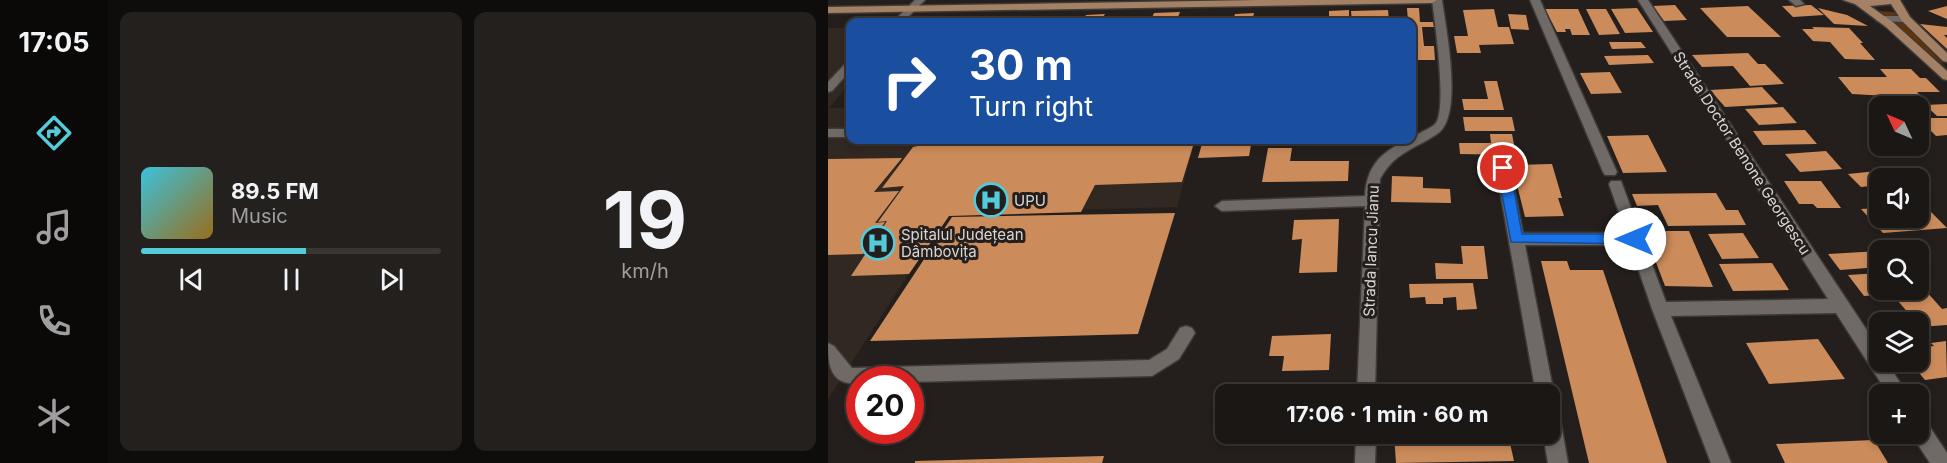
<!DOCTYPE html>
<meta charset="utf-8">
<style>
body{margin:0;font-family:Inter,sans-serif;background:#24201e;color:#f1f3f6;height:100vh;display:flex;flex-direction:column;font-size:22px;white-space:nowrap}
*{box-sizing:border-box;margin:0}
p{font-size:20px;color:#a09fa0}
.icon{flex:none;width:33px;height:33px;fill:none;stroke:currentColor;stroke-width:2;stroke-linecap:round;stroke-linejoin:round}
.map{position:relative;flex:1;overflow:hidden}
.panel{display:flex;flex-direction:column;gap:12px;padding:12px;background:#0f0d0c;width:720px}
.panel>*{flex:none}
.banner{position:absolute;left:18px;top:18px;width:570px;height:126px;border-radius:12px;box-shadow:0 3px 9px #0003,0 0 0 2px #393634;background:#1a4fa0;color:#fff;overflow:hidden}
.needle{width:39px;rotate:314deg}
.controls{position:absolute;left:1041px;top:96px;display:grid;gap:12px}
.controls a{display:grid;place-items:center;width:60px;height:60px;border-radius:12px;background:#1b1715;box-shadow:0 3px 9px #0003,0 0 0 2px #393634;font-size:30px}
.speed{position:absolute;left:18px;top:366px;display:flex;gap:12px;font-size:30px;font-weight:700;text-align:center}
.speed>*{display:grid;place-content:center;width:78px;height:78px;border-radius:50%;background:#1b1715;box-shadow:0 3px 9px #0003,0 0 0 2px #393634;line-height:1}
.speed .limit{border:9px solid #d22;background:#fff;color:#111}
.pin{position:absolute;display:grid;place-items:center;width:51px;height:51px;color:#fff;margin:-26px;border:3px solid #fff;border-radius:50%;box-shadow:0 2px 6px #0007}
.me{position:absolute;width:66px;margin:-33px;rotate:270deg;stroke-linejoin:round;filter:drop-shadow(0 0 4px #0008)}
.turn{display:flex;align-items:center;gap:21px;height:126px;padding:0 24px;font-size:27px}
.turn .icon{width:78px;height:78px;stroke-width:2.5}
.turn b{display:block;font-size:42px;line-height:51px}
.panel .card{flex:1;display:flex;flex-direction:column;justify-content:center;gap:9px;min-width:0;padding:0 21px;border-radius:12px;background:#24201e}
.panel .dial{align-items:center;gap:0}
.dial b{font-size:78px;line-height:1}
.song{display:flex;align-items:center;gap:18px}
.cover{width:72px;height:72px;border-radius:9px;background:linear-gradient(135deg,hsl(190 70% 55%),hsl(40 70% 35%))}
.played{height:6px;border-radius:3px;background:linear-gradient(90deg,#53cbda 55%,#393634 55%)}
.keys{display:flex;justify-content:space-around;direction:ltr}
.panel .tiles{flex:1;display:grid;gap:12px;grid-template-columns:repeat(2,1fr)}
.trip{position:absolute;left:387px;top:384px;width:345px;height:60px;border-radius:12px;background:#1b1715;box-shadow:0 3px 9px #0003,0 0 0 2px #393634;font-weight:700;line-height:60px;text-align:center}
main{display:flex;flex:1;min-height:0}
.tabs{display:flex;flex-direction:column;width:108px;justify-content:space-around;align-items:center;background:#0b0908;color:#a09fa0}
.tabs .icon{width:42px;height:42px}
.tabs .current{color:#53cbda}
.tabs b{font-size:27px;color:#f1f3f6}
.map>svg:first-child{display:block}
.built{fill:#312821}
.green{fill:#653303}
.building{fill:#cc8b5a}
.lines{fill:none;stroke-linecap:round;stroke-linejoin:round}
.minor-casing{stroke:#3e3a38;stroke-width:3}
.major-casing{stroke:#3e3a38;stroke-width:3}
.minor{fill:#6f6a66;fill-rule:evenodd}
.major{fill:#a48065;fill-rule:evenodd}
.route{fill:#1a73e8;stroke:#114b97;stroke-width:1.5}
.labels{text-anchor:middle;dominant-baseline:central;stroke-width:6;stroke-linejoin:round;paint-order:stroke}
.street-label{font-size:15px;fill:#dad6d4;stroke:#241f1c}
.poi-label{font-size:15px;fill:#dad6d4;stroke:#241f1c;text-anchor:start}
</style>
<main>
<nav class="tabs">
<b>17:05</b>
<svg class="icon current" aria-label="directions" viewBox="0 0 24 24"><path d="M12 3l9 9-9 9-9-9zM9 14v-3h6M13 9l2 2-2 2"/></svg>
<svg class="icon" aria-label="music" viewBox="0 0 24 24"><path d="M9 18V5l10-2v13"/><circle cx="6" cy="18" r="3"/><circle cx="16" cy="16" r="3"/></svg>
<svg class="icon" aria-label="phone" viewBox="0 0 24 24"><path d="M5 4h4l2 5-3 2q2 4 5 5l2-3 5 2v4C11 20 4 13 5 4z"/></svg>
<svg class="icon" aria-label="climate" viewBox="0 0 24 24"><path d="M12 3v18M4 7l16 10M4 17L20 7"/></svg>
</nav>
<section class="panel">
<div class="tiles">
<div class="card">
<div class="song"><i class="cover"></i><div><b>89.5 FM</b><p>Music</p></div></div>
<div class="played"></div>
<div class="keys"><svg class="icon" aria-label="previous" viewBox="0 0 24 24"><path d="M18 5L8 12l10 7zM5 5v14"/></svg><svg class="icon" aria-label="pause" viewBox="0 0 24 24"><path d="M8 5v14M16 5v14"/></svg><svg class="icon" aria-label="next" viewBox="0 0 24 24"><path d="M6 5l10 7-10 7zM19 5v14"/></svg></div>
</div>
<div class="card dial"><b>19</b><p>km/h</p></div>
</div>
</section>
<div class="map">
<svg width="1119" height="463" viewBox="0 0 1119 463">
<rect width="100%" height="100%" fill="#241f1c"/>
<polygon class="built" points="0,28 22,28 22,83 1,108 22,107 22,140 367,140 349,207 120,213 0,399"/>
<polygon class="green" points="1048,11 1066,12 1118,67"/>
<g class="building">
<polygon points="847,5 859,20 836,21 825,6"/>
<polygon points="983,5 996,15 965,17 954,6"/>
<polygon points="920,6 953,37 899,37 872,8"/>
<polygon points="1119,6 1119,19 1100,11"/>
<polygon points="579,8 591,8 592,22 605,22 606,27 594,27 596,46 606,46 607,60 584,60 584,22 580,22"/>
<polygon points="809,8 825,32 797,33 783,9"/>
<polygon points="990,8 1019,15 1040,26 1006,24"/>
<polygon points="666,9 670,27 681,27 686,44 651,45 653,53 629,53 626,36 640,36 635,10"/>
<polygon points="717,9 750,9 762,35 744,35 742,29 737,29 738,32 729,32"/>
<polygon points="758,9 778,9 792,34 771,35"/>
<polygon points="521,10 521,22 501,22 501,11"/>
<polygon points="560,10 561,21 524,22 523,11"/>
<polygon points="352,12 348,22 322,22 326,13"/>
<polygon points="426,13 424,22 404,22 407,14"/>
<polygon points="277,14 272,22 254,22 258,15"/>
<polygon points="680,14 698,15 701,30 683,29"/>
<polygon points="178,16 174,22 154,22 159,17"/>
<polygon points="195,16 208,16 204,22 189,22"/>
<polygon points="287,16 306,16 303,22 284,22"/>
<polygon points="126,18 122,22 91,22 95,19"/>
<polygon points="1092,24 1119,27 1119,35 1116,35 1119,38 1119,49"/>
<polygon points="984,27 1021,28 1035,43 1025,43 1032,43 1047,60 1017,59 1002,42 985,41 974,29 986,29"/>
<polygon points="781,42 813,42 818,48 784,49"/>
<polygon points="920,53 930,64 937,64 956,84 922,86 905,66 874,67 864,55"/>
<polygon points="820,55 826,63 781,65 776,56"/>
<polygon points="1052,69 1083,69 1092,78 1098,78 1112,92 1089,92 1095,98 1024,94 1010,77 1059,77"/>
<polygon points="782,72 794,93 763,94 752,73"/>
<polygon points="656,81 669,81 676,110 636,110 634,99 660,99"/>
<polygon points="934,87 950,104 897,107 882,90"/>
<polygon points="1081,103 1085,106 1051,106 1051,105"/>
<polygon points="1119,104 1119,116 1109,116 1097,105"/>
<polygon points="955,107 969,123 931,125 917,109"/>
<polygon points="635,117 684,117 687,131 637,131"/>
<polygon points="1090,118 1119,118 1119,135 1108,136"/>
<polygon points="977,130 989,144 935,145 925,131"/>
<polygon points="662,134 684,134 688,155 632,154 631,143 663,143"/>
<polygon points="820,135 839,172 795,173 779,136"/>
<polygon points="96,140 142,140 137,145 365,146 354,182 267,185 253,212 121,216 81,274 23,276 59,221 50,222 76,186 54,188 85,147 90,146"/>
<polygon points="375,140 424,140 421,156 370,158"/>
<polygon points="440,148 464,148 462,161 521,161 520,181 434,182"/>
<polygon points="998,151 1014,169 972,172 957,154"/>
<polygon points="74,158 46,192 71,191 47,223 57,222 35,254 0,255 0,159"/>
<polygon points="724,164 734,198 730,198 736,216 697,217 684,165"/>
<polygon points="1078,168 1089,178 1052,178 1052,185 1033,187 1020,174"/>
<polygon points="564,176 595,177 595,188 622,189 623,203 563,202"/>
<polygon points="956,181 993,181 1013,208 989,208 985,204 971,204"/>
<polygon points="888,193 898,210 910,210 918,225 840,226 830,205 809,206 804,194"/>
<polygon points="1095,204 1119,228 1055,233 1033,209 1052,208 1052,218 1090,218 1090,205"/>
<polygon points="347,213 310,334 42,341 124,217"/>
<polygon points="511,219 509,272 471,273 474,239 464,240 466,220"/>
<polygon points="816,231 861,231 885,287 837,286"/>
<polygon points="915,233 931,258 894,259 880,234"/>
<polygon points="633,246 656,246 660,279 608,279 607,263 635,264"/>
<polygon points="1052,251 1052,267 1012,270 1000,254"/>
<polygon points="713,261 739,261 742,270 775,270 839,463 761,463"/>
<polygon points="944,263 961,290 905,291 891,264"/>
<polygon points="1052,273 1052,290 1090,290 1090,282 1114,309 1119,308 1119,325 1091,327 1090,322 1088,322 1064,294 1036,296 1020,275"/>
<polygon points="645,283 649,309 629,310 628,297 615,298 615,304 598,304 597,297 582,298 581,284"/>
<polygon points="503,334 501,370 454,371 456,356 441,356 444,336"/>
<polygon points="990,339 1017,379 941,384 918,343"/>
<polygon points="1118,341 1119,377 1097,380 1082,362 1090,362 1090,348 1106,346 1103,343"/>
<polygon points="464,389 519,390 518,394 463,394"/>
<polygon points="431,434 509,434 508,446 429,445"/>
<polygon points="566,434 680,434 686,461 568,463"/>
<polygon points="1046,440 1060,463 957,463 948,444"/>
<polygon points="276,456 274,463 87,463 87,461"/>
</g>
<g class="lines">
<g class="minor-casing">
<g id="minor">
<polygon points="87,0 97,0 75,22 65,22"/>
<path d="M604,0H614C618,29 636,117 609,134C585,150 567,152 552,179L547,394H529L537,206L394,211L387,206L394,201L537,196C539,157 563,148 592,133C597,130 604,128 608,123C619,106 607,23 604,0Z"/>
<polygon points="702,0 712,0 789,172 787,175 777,175 775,172"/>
<polygon points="810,0 820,0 1052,350 1052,362 1059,362 1079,394 1060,394 1008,313 843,316 903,463 883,463 824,309 802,245 697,245 726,394 722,401 722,394 708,394 668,168 670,165 680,165 682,168 695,233 798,233 781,184 783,181 793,181 838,302 1000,299"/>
<polygon points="961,0 972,0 976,4 968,6"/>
<polygon points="1053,16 1078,16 1083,19 1078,22 1049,21 1048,19"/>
<polygon points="22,62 22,71 4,91 0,92 0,82 18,63"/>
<rect x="0" y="129" width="22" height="8"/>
<path d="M358,326L364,328L367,333L351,359L324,376L82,382V380H32V384C3,385 0,368 0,343L6,346L24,368L321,360L339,349L352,328Z"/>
<polygon points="722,409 729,412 732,418 740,463 720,463 715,434 722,434"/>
<polygon points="1090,418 1097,420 1119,453 1119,463 1102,463 1083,434 1090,434"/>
<polygon points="528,434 548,434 547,463 527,463"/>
</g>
</g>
<g class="major-casing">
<g id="major">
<polygon points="430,0 609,0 604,3 0,13 0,7"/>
<polygon points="1015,0 1072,0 1082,17 1119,53 1119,62 1115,61 1074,21 1063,4 1042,6 1066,23 1119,71 1119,80 1115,79 1058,27 1027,4"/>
</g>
</g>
<use href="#minor" class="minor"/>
<use href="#major" class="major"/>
</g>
<polygon class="route" points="675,164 682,168 694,234 807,234 814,239 807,244 683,242 669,168"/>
<defs>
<g id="hospital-ring" transform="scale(1.725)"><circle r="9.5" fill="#241f1c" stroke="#53cbda" stroke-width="1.5"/><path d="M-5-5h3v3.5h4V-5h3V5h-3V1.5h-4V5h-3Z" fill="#53cbda"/></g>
</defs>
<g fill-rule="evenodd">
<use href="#hospital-ring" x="163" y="200"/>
<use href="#hospital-ring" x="50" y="243"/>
</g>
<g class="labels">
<g class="street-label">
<text transform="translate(914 153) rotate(57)">Strada Doctor Benone Georgescu</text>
<text transform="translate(543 251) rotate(-88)">Strada Iancu Jianu</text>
</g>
<g class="poi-label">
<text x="186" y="200">UPU</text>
<text x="73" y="234">Spitalul Județean<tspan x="73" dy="17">Dâmbovița</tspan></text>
</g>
</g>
</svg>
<div class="controls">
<a><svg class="needle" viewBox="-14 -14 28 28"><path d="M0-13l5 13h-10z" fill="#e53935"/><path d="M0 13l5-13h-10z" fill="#a09fa0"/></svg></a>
<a><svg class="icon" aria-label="sound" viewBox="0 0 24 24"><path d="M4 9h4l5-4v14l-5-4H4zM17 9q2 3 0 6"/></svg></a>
<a><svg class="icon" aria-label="search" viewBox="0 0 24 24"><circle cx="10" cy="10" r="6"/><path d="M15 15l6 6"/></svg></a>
<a><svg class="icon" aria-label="layers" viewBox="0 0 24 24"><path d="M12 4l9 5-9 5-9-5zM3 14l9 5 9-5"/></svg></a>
<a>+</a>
</div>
<div class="speed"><div class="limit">20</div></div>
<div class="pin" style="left:675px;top:168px;background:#d93025"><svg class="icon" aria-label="arrive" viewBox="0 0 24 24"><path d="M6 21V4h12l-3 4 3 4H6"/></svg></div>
<svg class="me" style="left:807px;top:239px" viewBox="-20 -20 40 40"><circle r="19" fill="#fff"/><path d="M0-13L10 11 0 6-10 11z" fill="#1a73e8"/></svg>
<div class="trip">17:06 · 1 min · 60 m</div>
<div class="banner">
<div class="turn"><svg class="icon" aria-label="right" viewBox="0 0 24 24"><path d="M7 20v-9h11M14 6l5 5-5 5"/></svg><div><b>30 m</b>Turn right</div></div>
</div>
</div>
</main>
